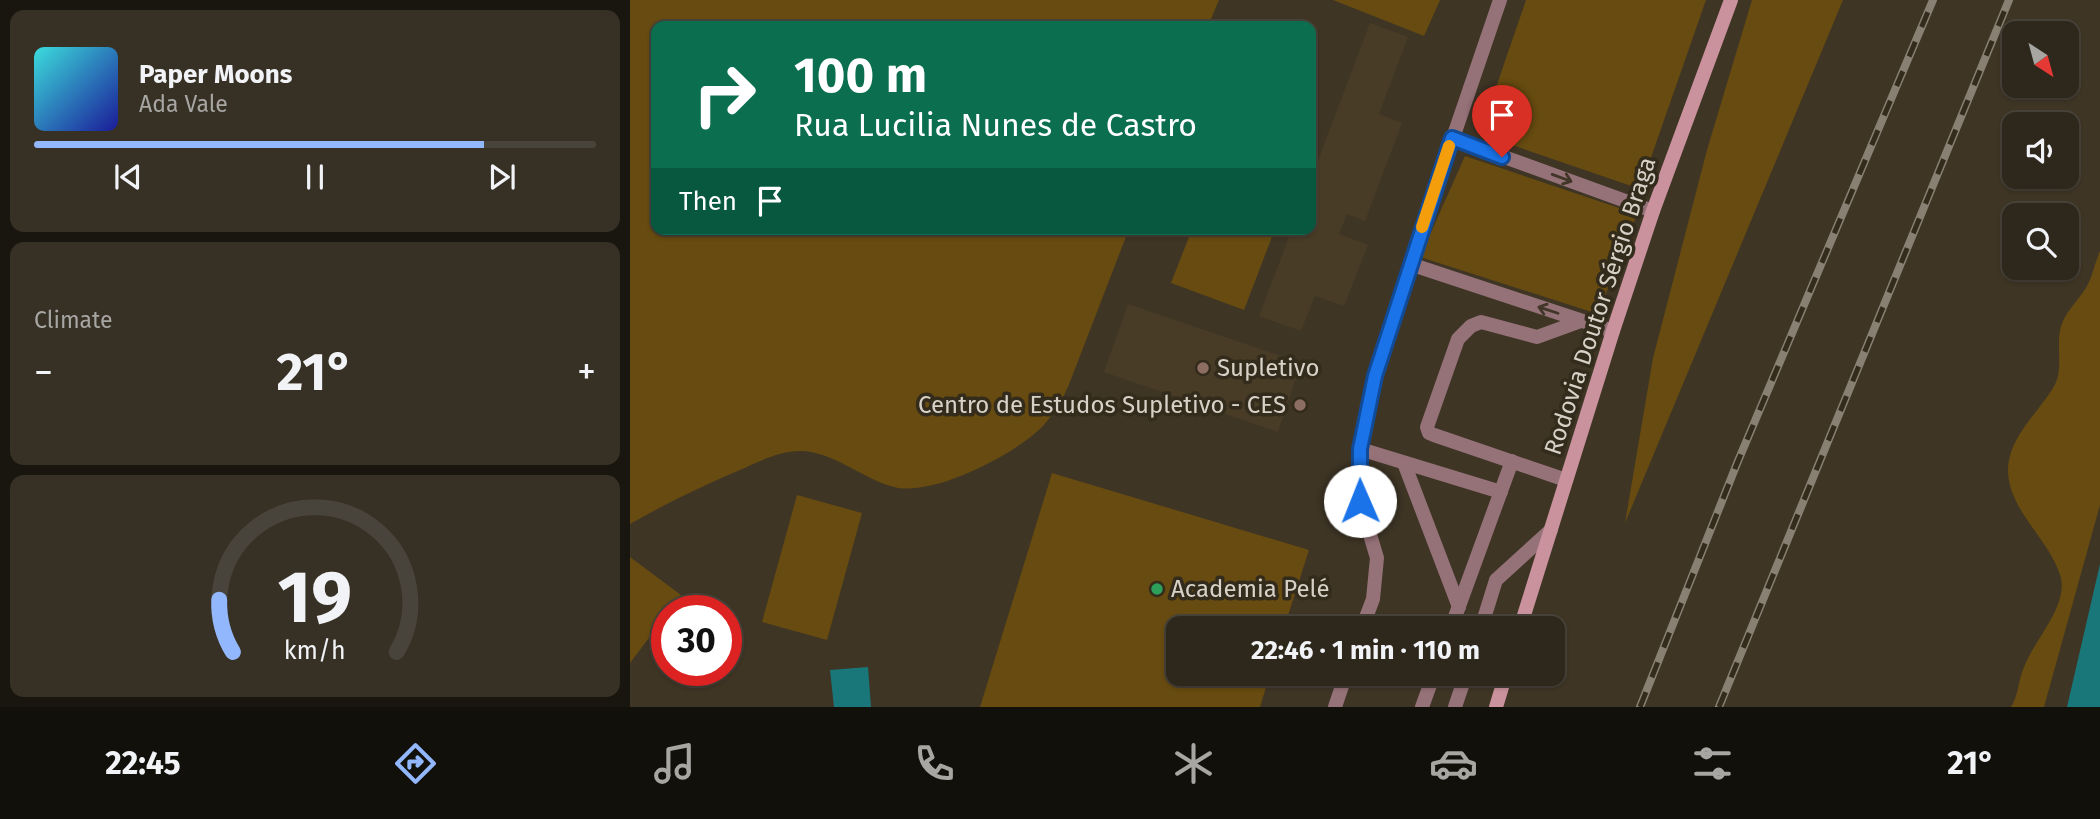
<!DOCTYPE html>
<meta charset="utf-8">
<style>
body{margin:0;font-family:"Fira Sans",sans-serif;background:#363025;color:#f1f3f6;height:100vh;display:flex;flex-direction:column;font-size:26px;white-space:nowrap}
*{box-sizing:border-box;margin:0}
p{font-size:23px;color:#a7a6a3}
.icon{flex:none;width:38px;height:38px;fill:none;stroke:currentColor;stroke-width:2;stroke-linecap:round;stroke-linejoin:round}
.map{position:relative;flex:1;overflow:hidden}
.drawer{display:flex;flex-direction:column;gap:10px;padding:10px;background:#19160f;width:630px}
.drawer>*{flex:none}
.guide{position:absolute;left:21px;top:21px;width:665px;height:214px;border-radius:14px;box-shadow:0 2px 5px #0004,0 0 0 2px #49443b;background:#0b6e4f;color:#fff;overflow:hidden}
.needle{width:46px;rotate:144deg}
.buttons{position:absolute;left:1372px;top:21px;display:grid;gap:14px}
.buttons a{display:grid;place-items:center;width:77px;height:77px;border-radius:14px;background:#2e281c;box-shadow:0 2px 5px #0004,0 0 0 2px #49443b;font-size:35px}
.speed{position:absolute;left:21px;top:595px;display:flex;gap:14px;font-size:35px;font-weight:700;text-align:center}
.speed>*{display:grid;place-content:center;width:91px;height:91px;border-radius:50%;background:#2e281c;box-shadow:0 2px 5px #0004,0 0 0 2px #49443b;line-height:1}
.speed .limit{border:10px solid #d22;background:#fff;color:#111}
.pin{position:absolute;display:grid;place-items:center;width:60px;height:60px;color:#fff;margin:-72px -30px;border-radius:50% 50% 50% 0;rotate:-45deg;box-shadow:0 0 7px #0007}
.pin .icon{rotate:45deg}
.me{position:absolute;width:77px;margin:-38px;rotate:359deg;stroke-linejoin:round;filter:drop-shadow(0 0 5px #0008)}
.turn{display:flex;align-items:center;gap:24px;height:147px;padding:0 28px;font-size:32px}
.turn .icon{width:91px;height:91px;stroke-width:2.5}
.turn b{display:block;font-size:49px;line-height:60px}
.then{display:flex;align-items:center;height:66px;padding:0 28px;background:#0003;gap:14px;font-size:26px}
.big{font-size:52px;font-weight:700;line-height:1.1}
.drawer .card{flex:1;display:flex;flex-direction:column;justify-content:center;gap:10px;min-width:0;padding:0 24px;border-radius:14px;background:#363025}
.drawer .dial{align-items:center;gap:0}
.dial svg{height:182px;overflow:visible;fill:none;stroke:#49443b;stroke-width:7;stroke-linecap:round;text-anchor:middle}
.dial text{fill:#f1f3f6;stroke:none}
.song{display:flex;align-items:center;gap:21px}
.cover{width:84px;height:84px;border-radius:10px;background:linear-gradient(135deg,hsl(180 70% 55%),hsl(240 70% 35%))}
.played{height:7px;border-radius:4px;background:linear-gradient(90deg,#93b7fd 80%,#49443b 80%)}
.keys{display:flex;justify-content:space-around;direction:ltr}
.heat{display:flex;justify-content:space-between;align-items:center;font-size:38px;direction:ltr}
.trip{position:absolute;left:536px;top:616px;width:399px;height:70px;border-radius:14px;background:#2e281c;box-shadow:0 2px 5px #0004,0 0 0 2px #49443b;font-weight:700;line-height:70px;text-align:center}
.menu{display:flex;height:112px;justify-content:space-around;align-items:center;background:#12100b;color:#a7a6a3}
.menu .icon{width:49px;height:49px}
.menu .selected{color:#93b7fd}
.menu b{font-size:32px;color:#f1f3f6}
main{display:flex;flex:1;min-height:0}
.map>svg:first-child{display:block}
.built{fill:#493c26}
.green{fill:#674b10}
.water{fill:#1a7779}
.lines{fill:none;stroke-linecap:round;stroke-linejoin:round}
.lane{stroke:#957178;stroke-width:14}
.street{stroke:#957178;stroke-width:14}
.secondary{stroke:#ca929d;stroke-width:14}
.rail-casing{stroke:#888073;stroke-width:8}
.rail{stroke:#332b1b;stroke-width:5;stroke-dasharray:16;stroke-linecap:butt}
.oneway{stroke:#423629}
.route-casing{stroke:#114b97;stroke-width:18}
.route{stroke:#1a73e8;stroke-width:12}
.slow{stroke:#f59e0b;stroke-width:12}
.education-dot{fill:#8d6e63;stroke:#332b1b;stroke-width:2.5}
.leisure-dot{fill:#2e9e5b;stroke:#332b1b;stroke-width:2.5}
.labels{text-anchor:middle;dominant-baseline:central;stroke-width:7;stroke-linejoin:round;paint-order:stroke}
.street-label{font-size:24px;fill:#d7d1c7;stroke:#332b1b}
.poi-label{font-size:24px;fill:#d7d1c7;stroke:#332b1b;text-anchor:start}
</style>
<main>
<section class="drawer">
<div class="card">
<div class="song"><i class="cover"></i><div><b>Paper Moons</b><p>Ada Vale</p></div></div>
<div class="played"></div>
<div class="keys"><svg class="icon" aria-label="previous" viewBox="0 0 24 24"><path d="M18 5L8 12l10 7zM5 5v14"/></svg><svg class="icon" aria-label="pause" viewBox="0 0 24 24"><path d="M8 5v14M16 5v14"/></svg><svg class="icon" aria-label="next" viewBox="0 0 24 24"><path d="M6 5l10 7-10 7zM19 5v14"/></svg></div>
</div>
<div class="card"><p>Climate</p>
<div class="heat"><a>−</a><b class="big">21°</b><a>+</a></div>
</div>
<div class="card dial"><svg viewBox="0 0 100 80">
<path d="M14 69A42 42 0 1 1 86 69"/>
<path d="M14 69A42 42 0 0 1 8 46" stroke="#93b7fd"/>
<text x="50" y="56" font-size="32" font-weight="700">19</text>
<text x="50" y="72" font-size="11">km/h</text>
</svg></div>
</section>
<div class="map">
<svg width="1470" height="707" viewBox="0 0 1470 707">
<rect width="100%" height="100%" fill="#3e3525"/>
<g class="built">
<polygon points="740,23 778,37 749,114 772,123 735,221 717,214 709,234 738,245 714,306 685,296 671,331 629,316 662,229 681,229 681,179"/>
<polygon points="498,304 671,363 648,432 474,372"/>
</g>
<g class="green">
<path d="M0,0H589L578,26H26V229H499L438,387C431,402 423,415 412,427C384,455 303,497 264,487C232,479 203,451 170,451C149,451 128,462 110,470C72,486 35,504 0,524Z"/>
<polygon points="703,0 810,0 794,36"/>
<polygon points="896,0 1076,0 1010,189 850,134"/>
<polygon points="1122,0 1213,0 995,523 1023,358 1077,150"/>
<polygon points="835,156 1007,214 968,314 790,257"/>
<polygon points="562,229 645,229 614,310 541,283"/>
<path d="M1470,251V505L1414,707H1381C1389,694 1388,680 1394,667C1404,640 1440,604 1430,575C1419,539 1379,511 1378,471C1378,438 1407,414 1423,388C1436,368 1423,342 1433,321C1439,308 1450,298 1457,286C1463,275 1465,262 1470,251Z"/>
<polygon points="422,473 679,550 654,628 548,628 548,674 640,674 630,707 350,707"/>
<polygon points="167,495 232,513 197,640 132,622"/>
<polygon points="0,557 51,595 39,611 37,611 37,614 0,663"/>
</g>
<g class="water">
<polygon points="1470,564 1470,707 1437,707"/>
<polygon points="238,667 241,707 204,707 200,670"/>
</g>
<g class="lines">
<g class="lane">
<polyline points="730,449 871,492"/>
<polyline points="774,463 829,607"/>
<polyline points="936,480 804,435 799,433 797,427 828,339 841,326 851,322 907,337 951,321"/>
<polyline points="821,628 882,461"/>
<polyline points="851,628 866,580 921,530"/>
<polyline points="792,707 804,674"/>
<polyline points="825,707 836,674"/>
</g>
<g class="street">
<polyline points="822,138 1023,211"/>
<polyline points="780,264 983,331"/>
<polyline points="732,628 743,599 747,558 730,501 728,477 734,422 745,376 780,264 870,0"/>
<polyline points="705,707 716,674"/>
</g>
<g class="secondary">
<polyline points="890,628 983,331 1023,211 1101,0"/>
<polyline points="866,707 876,674"/>
</g>
<g class="rail-casing">
<g id="rail">
<polyline points="1010,707 1108,461 1303,0"/>
<polyline points="1089,707 1379,0"/>
</g>
</g>
<use href="#rail" class="rail"/>
</g>
<defs><path id="oneway-shaft" d="M-6 0H5M1.5-3L5.5 0L1.5 3" fill="none" stroke-width="1.6" stroke-linecap="round" stroke-linejoin="round" transform="scale(1.75)"/></defs>
<g class="oneway">
<use href="#oneway-shaft" transform="translate(932 178) rotate(20)"/>
<use href="#oneway-shaft" transform="translate(918 310) rotate(-162)"/>
</g>
<g class="lines">
<g class="route-casing">
<polyline id="route" points="730,501 730,449 745,376 822,138 872,157"/>
</g>
<use href="#route" class="route"/>
<polyline class="slow" points="792,227 819,146"/>
</g>
<g class="education-dot">
<circle cx="573" cy="368" r="7"/>
<circle cx="670" cy="405" r="7"/>
</g>
<circle class="leisure-dot" cx="527" cy="589" r="7"/>
<g class="labels">
<g class="street-label">
<text transform="translate(970 306) rotate(-72)">Rodovia Doutor Sérgio Braga</text>
</g>
<g class="poi-label">
<text x="587" y="368">Supletivo</text>
<text x="656" y="405" text-anchor="end">Centro de Estudos Supletivo - CES</text>
<text x="541" y="589">Academia Pelé</text>
</g>
</g>
</svg>
<div class="buttons">
<a><svg class="needle" viewBox="-14 -14 28 28"><path d="M0-13l5 13h-10z" fill="#e53935"/><path d="M0 13l5-13h-10z" fill="#a7a6a3"/></svg></a>
<a><svg class="icon" aria-label="sound" viewBox="0 0 24 24"><path d="M4 9h4l5-4v14l-5-4H4zM17 9q2 3 0 6"/></svg></a>
<a><svg class="icon" aria-label="search" viewBox="0 0 24 24"><circle cx="10" cy="10" r="6"/><path d="M15 15l6 6"/></svg></a>
</div>
<div class="speed"><div class="limit">30</div></div>
<div class="pin" style="left:872px;top:157px;background:#d93025"><svg class="icon" aria-label="arrive" viewBox="0 0 24 24"><path d="M6 21V4h12l-3 4 3 4H6"/></svg></div>
<svg class="me" style="left:730px;top:501px" viewBox="-20 -20 40 40"><circle r="19" fill="#fff"/><path d="M0-13L10 11 0 6-10 11z" fill="#1a73e8"/></svg>
<div class="trip">22:46 · 1 min · 110 m</div>
<div class="guide">
<div class="turn"><svg class="icon" aria-label="right" viewBox="0 0 24 24"><path d="M7 20v-9h11M14 6l5 5-5 5"/></svg><div><b>100 m</b>Rua Lucilia Nunes de Castro</div></div>
<div class="then">Then<svg class="icon" aria-label="arrive" viewBox="0 0 24 24"><path d="M6 21V4h12l-3 4 3 4H6"/></svg></div>
</div>
</div>
</main>
<nav class="menu">
<b>22:45</b>
<svg class="icon selected" aria-label="directions" viewBox="0 0 24 24"><path d="M12 3l9 9-9 9-9-9zM9 14v-3h6M13 9l2 2-2 2"/></svg>
<svg class="icon" aria-label="music" viewBox="0 0 24 24"><path d="M9 18V5l10-2v13"/><circle cx="6" cy="18" r="3"/><circle cx="16" cy="16" r="3"/></svg>
<svg class="icon" aria-label="phone" viewBox="0 0 24 24"><path d="M5 4h4l2 5-3 2q2 4 5 5l2-3 5 2v4C11 20 4 13 5 4z"/></svg>
<svg class="icon" aria-label="climate" viewBox="0 0 24 24"><path d="M12 3v18M4 7l16 10M4 17L20 7"/></svg>
<svg class="icon" aria-label="car" viewBox="0 0 24 24"><path d="M5 17H2v-5l4-1 3-4h7l3 4 3 1v5h-3M9 17h6M6 11h13"/><circle cx="7" cy="17" r="2"/><circle cx="17" cy="17" r="2"/></svg>
<svg class="icon" aria-label="filters" viewBox="0 0 24 24"><path d="M4 7h16M4 17h16"/><circle cx="9" cy="7" r="2"/><circle cx="15" cy="17" r="2"/></svg>
<b>21°</b>
</nav>
